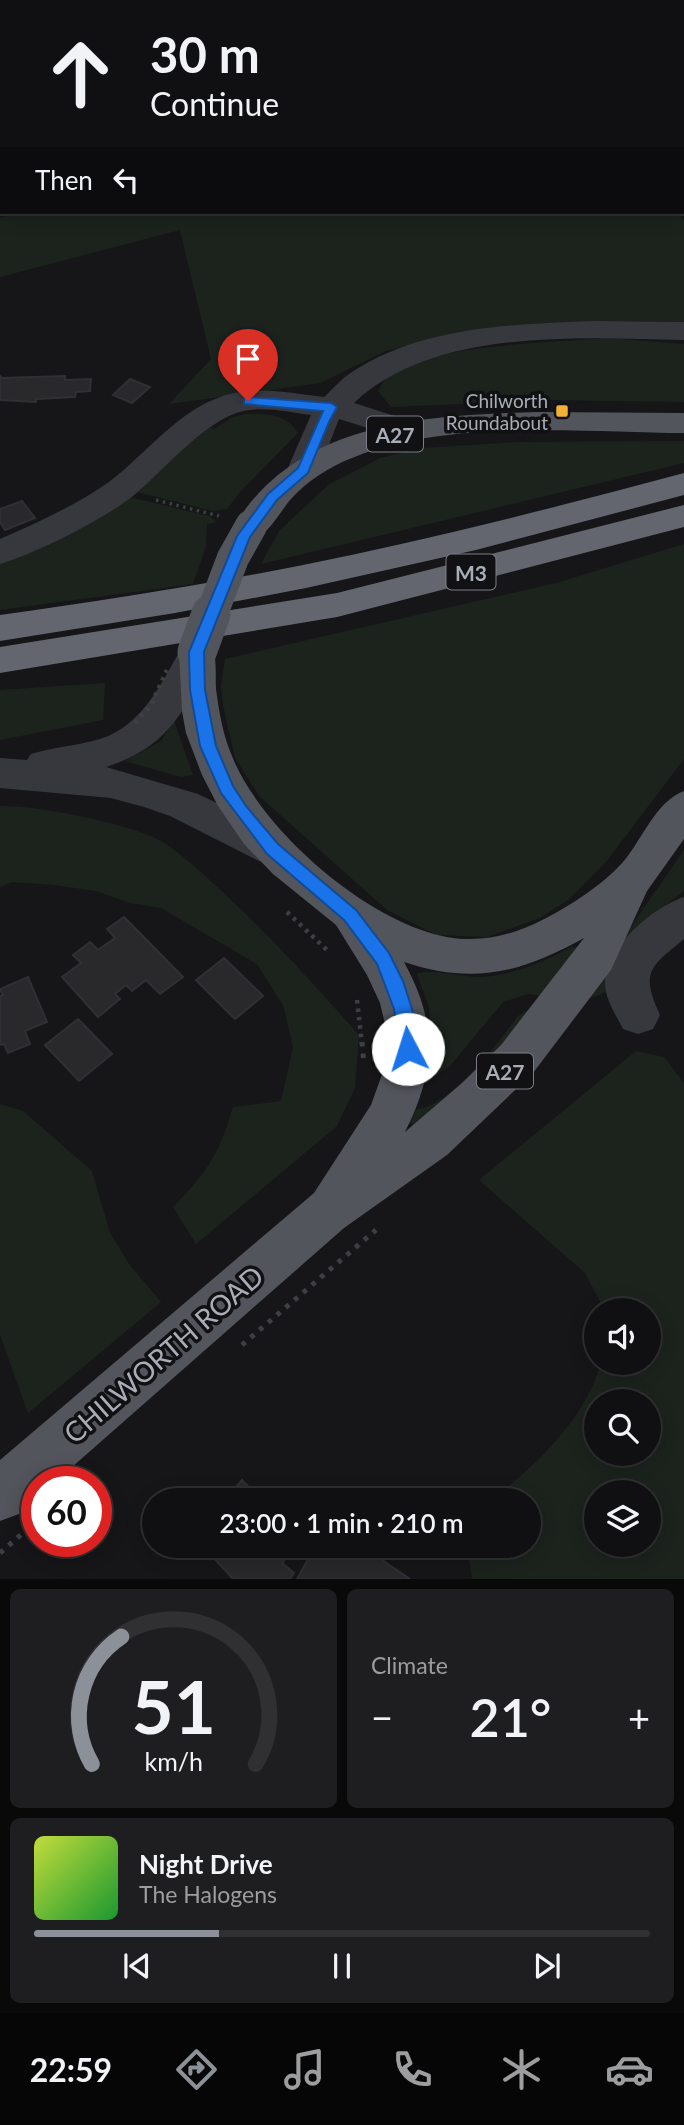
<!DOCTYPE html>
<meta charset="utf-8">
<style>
body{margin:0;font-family:Lato,sans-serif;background:#1e1e20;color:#f1f3f6;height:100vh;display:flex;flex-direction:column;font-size:26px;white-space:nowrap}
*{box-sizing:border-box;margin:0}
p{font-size:23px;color:#9c9d9f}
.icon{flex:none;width:38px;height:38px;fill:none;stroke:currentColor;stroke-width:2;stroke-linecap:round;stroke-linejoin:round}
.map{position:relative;height:1579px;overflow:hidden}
.sheet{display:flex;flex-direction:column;gap:10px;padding:10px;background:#09090a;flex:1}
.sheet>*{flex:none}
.hud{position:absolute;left:0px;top:0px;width:684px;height:214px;box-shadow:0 4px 18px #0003,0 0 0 2px #303032;background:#101012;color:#f1f3f6;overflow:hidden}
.fabs{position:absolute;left:584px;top:1298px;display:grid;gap:14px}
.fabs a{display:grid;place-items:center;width:77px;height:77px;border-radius:50%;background:#101012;box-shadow:0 4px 18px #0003,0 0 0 2px #303032;font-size:35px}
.speed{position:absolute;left:21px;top:1466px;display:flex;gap:14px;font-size:35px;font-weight:700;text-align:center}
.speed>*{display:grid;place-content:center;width:91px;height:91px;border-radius:50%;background:#101012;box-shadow:0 4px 18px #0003,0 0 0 2px #303032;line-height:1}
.speed .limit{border:10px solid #d22;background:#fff;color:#111}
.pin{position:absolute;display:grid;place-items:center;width:60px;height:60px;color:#fff;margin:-72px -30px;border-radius:50% 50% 50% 0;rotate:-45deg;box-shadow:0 0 7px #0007}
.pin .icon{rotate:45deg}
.me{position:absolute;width:77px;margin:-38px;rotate:355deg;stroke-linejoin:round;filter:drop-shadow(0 0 5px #0008)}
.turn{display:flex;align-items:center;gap:24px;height:147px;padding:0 35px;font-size:32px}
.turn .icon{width:91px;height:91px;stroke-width:2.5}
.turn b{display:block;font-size:49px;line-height:60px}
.then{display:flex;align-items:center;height:66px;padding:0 35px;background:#0003;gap:14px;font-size:26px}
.big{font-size:52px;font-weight:600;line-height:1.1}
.sheet .widget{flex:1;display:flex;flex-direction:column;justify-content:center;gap:10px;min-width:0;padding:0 24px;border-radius:10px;background:#1e1e20}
.sheet .dial{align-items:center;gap:0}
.dial svg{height:182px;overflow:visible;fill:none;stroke:#303032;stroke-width:7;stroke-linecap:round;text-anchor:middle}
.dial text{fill:#f1f3f6;stroke:none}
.song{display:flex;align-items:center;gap:21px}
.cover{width:84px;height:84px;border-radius:10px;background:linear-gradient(135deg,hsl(70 70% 55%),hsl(130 70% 35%))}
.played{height:7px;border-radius:4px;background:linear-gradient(90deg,#8c9099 30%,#303032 30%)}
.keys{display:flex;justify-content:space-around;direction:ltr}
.heat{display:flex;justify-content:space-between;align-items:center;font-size:38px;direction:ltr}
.sheet .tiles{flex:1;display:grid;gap:10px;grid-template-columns:1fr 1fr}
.widget:last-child{grid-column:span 2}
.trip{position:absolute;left:142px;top:1488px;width:399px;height:70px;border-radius:35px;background:#101012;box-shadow:0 4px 18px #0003,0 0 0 2px #303032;font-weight:600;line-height:70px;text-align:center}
.menu{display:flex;height:112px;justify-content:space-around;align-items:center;background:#060607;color:#9c9d9f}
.menu .icon{width:49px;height:49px}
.menu .selected{color:#8c9099}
.menu b{font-size:32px;color:#f1f3f6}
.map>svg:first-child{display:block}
.green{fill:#1c231d;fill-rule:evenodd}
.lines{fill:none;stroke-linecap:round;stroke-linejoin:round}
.stream{stroke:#2c353c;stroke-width:7}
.building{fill:#29292c;stroke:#303034;stroke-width:2}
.path-far2{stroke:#3d3f44;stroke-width:3.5;stroke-dasharray:2.5 4.5;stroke-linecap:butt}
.path-far1{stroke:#3d3f44;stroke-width:4.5;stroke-dasharray:3.5 5;stroke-linecap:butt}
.path{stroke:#3d3f44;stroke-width:5;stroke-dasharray:4.5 7;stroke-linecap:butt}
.minor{fill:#37383d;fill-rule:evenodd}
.major{fill:#53555c;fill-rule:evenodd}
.highway{fill:#63666e;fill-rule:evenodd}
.path-bridge{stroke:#3d3f44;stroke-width:4.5;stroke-dasharray:3.5 5;stroke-linecap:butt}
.major-bridge-far1{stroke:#53555c;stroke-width:32}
.major-bridge{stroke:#53555c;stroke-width:39}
.route{fill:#1a73e8;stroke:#114b97;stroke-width:2}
.poi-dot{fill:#f2b134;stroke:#111113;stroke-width:2.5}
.labels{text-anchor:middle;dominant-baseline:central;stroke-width:7;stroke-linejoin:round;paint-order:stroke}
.far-poi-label{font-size:19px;fill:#a8adb8;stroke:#111113;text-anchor:end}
.shield{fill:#111113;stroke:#7b7e86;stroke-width:2}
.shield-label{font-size:21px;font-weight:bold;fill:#a8adb8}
.near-street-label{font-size:28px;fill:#a8adb8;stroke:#111113}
</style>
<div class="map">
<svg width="684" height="1579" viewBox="0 0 684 1579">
<rect width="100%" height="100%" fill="#161618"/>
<g class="green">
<polygon points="0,0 327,0 2,2 0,131"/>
<polygon points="23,212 675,212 684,220 684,322 614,321 468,331 386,351 320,383 169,404 211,359 180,230 0,277 0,218"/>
<path d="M607,338L684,344V402L549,400L391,407L378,391C382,385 386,377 391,373C429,345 557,342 607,338Z"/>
<path d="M245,414C265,413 287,414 298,433L240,492L227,509L213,511L133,491L207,427L214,429L233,417Z"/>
<polygon points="684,441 684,463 261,564 279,531 328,485 380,458 423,448 519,442"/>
<polygon points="125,496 209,516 217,522 207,524 206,546 193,584 0,610 0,561"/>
<polygon points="684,544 684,759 606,862 568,900 540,918 487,937 437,935 387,910 259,796 235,758 223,705 221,686 225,659 556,583"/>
<polygon points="105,683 103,720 0,740 0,690"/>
<polygon points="174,721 193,775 181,777 125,761 161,741"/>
<path d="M0,806C36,805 136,824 166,844C189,860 210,880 230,899C276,942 317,988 359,1035L355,1088L337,1126L196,1244L173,1207C206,1174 220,1153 233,1107L281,1101L293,1047L283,1005L257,964L161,908L130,903L96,891L54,885L12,882L0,887Z"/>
<path d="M684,850V891C672,901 655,911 646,923C621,957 634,992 580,1000Z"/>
<path d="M572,947L577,948L546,996L528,994L503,1002L450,1066L425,1083L432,1036L429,1007L417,974C429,968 466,978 483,977C515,975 544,961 572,947Z"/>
<path d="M536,1009L419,1129L408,1122L417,1109C451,1106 498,1043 518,1016L527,1010Z"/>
<path d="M636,1051L664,1057L684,1083V1579H472L467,1545H528V1500H491C535,1467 586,1418 601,1363H649V1311H605L585,1273L479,1180ZM597,1402H649V1454H597ZM597,1493H649V1545H597Z"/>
<polygon points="0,1104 23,1111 92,1171 110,1233 129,1264 161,1302 28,1413 0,1335"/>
</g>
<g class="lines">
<polyline class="stream" points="191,0 195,2"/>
</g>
<g class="building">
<polygon points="0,376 2,378 65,376 65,380 91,379 90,391 76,392 75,397 36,399 36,402 0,400"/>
<polygon points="130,379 150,387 132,403 113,395"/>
<polygon points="22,501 35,518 5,530 0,522 0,509"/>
<polygon points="124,917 183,977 160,994 146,980 132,991 126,985 115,994 120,999 98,1017 62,977 81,963 73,955 90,942 98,950 115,938 107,929"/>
<polygon points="224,958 263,996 235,1019 196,980"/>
<polygon points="28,977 47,1022 25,1031 30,1044 8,1053 4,1044 0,1045 0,996 3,995 0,989"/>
<polygon points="78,1019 112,1054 79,1081 45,1045"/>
<polygon points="242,1480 261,1500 225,1500"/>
<polygon points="202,1545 297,1545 282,1563 294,1573 290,1579 233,1579"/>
<polygon points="316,1545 364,1545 363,1547 410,1579 297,1579"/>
</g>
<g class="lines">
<polyline class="path-far2" points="156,500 219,516"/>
<g class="path-far1">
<polyline points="287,912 329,952"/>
<polyline points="357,1000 362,1044"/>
</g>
<g class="path">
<polyline points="362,1042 364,1064"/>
<polyline points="242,1345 376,1230"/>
<polyline points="0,1553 23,1533"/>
</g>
<g class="minor">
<path d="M596,321L684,322V340C581,338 434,327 354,403L420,424L425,431L420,438L409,441L339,419L319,470L314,477L303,481L292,477L287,470L311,415C287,412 259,405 236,413C199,427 164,470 133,496C102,520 37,553 0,564V539C37,523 76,505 109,482C146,454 177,411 223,396C255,385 291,393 324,397C333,389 342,378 352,372C422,326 515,324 596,321Z"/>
<path d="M197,639L210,643L215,652C184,709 172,746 106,767L198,794L287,837L293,849L287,861L273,865L259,861L170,816L144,807L111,798L0,788V758L27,760L31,754C53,747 77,746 100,739C143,726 164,679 184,643Z"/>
<path d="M684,897V939C650,967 640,972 660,1015L653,1029L638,1034L623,1029C616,1015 605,999 605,983C607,946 652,908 684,897Z"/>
</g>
<g class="major">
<path d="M539,412L684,413V433C586,432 442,419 352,458C329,467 307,481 291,499C282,509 271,530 260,535C252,538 247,536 239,534L234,526C298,420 428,415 539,412Z"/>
<path d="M197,639L210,643C218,657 215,673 216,689C219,712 223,735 232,756C262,833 385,940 470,939C509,939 542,922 574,902C592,890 609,878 623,862C642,840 656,801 684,791V839L647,891L611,970L533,1073L447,1155L344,1228L55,1482H37V1498L19,1514L0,1521V1460L314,1193L371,1105L384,1069L385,1024L380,1003L367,975L336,925L273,874L244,844L218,806L202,775L186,733L182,711L179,652L184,643ZM584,938L501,1045L462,1083L405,1132C436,1070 438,1024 404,962C473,985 521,973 584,938Z"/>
</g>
<g class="highway">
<polygon points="357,0 381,0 356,2"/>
<polygon points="544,0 569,0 543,2"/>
<polygon points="2,146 2,162 0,163 0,147"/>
<polygon points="2,193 2,209 0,210 0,194"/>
<path d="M684,473V495L476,550L306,588L175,613L0,641V615C101,601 203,585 303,565C431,539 558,507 684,473Z"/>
<polygon points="684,505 684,527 337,617 0,673 0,647 337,593"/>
</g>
<polyline class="path-bridge" points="135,723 151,705 167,670"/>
<polyline class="major-bridge-far1" points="211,616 233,558 251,526"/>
<polyline class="major-bridge" points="197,652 211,614"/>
</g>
<polygon class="route" points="248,397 331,403 337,407 329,422 308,473 277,500 250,537 204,652 205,690 216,746 233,786 246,806 278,844 356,910 389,953 403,981 412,1009 417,1049 414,1055 408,1058 401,1055 399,1049 394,1009 377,964 344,920 267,854 221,793 200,746 190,690 189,652 237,536 268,494 298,468 323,411 244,404 244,398"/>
<rect class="poi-dot" x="555" y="404" width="14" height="14" rx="3.5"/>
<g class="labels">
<g class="far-poi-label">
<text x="548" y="400">Chilworth<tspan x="548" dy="22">Roundabout</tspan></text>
</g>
<g class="shield">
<rect x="367" y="416.5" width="56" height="35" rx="5"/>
<rect x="446.5" y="554.5" width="49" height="35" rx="5"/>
<rect x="477" y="1053.5" width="56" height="35" rx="5"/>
</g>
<g class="shield-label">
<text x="395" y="434">A27</text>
<text x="471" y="572">M3</text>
<text x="505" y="1071">A27</text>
</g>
<g class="near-street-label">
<text transform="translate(163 1354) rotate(-41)">CHILWORTH ROAD</text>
</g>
</g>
</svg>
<div class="fabs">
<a><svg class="icon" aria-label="sound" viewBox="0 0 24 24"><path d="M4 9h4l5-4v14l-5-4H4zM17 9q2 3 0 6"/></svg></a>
<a><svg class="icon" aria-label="search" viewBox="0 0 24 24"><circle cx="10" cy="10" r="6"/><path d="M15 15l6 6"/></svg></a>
<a><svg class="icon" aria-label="layers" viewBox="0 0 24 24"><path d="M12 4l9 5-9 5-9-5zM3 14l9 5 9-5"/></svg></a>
</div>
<div class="speed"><div class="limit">60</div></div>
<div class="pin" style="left:248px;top:401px;background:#d93025"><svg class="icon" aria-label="arrive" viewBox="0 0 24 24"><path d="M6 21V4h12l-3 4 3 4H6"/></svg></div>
<svg class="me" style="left:408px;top:1049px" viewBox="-20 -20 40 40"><circle r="19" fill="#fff"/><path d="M0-13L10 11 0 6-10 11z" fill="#1a73e8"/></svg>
<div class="trip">23:00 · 1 min · 210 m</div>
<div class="hud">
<div class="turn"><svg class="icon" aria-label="ahead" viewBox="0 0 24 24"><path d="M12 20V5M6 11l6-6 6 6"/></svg><div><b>30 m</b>Continue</div></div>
<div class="then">Then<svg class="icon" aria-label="left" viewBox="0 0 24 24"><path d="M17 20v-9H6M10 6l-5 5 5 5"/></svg></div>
</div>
</div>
<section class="sheet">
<div class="tiles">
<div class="widget dial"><svg viewBox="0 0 100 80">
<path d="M14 69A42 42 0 1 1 86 69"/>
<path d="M14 69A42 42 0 0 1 27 13" stroke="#8c9099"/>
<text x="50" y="56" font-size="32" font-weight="700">51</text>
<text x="50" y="72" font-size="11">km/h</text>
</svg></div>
<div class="widget"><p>Climate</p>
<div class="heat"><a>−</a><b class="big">21°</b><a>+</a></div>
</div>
<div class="widget">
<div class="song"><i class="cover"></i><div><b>Night Drive</b><p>The Halogens</p></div></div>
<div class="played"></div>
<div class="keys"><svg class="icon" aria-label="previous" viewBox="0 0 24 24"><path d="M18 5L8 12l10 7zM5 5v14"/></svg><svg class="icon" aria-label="pause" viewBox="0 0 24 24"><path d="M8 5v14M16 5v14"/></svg><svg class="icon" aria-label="next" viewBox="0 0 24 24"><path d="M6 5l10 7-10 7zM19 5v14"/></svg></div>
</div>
</div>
</section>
<nav class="menu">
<b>22:59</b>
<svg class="icon selected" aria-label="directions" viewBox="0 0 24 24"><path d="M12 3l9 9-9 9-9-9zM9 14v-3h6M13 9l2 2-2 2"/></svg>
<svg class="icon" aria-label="music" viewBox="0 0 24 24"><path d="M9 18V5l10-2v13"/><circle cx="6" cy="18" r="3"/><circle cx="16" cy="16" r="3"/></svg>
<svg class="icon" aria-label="phone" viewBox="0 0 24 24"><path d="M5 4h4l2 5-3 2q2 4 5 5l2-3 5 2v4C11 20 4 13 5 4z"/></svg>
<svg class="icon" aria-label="climate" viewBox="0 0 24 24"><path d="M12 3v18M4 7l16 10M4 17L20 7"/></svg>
<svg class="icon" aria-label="car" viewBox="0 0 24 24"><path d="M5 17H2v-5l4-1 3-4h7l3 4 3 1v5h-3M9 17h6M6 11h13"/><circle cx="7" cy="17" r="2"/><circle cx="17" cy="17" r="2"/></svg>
</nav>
